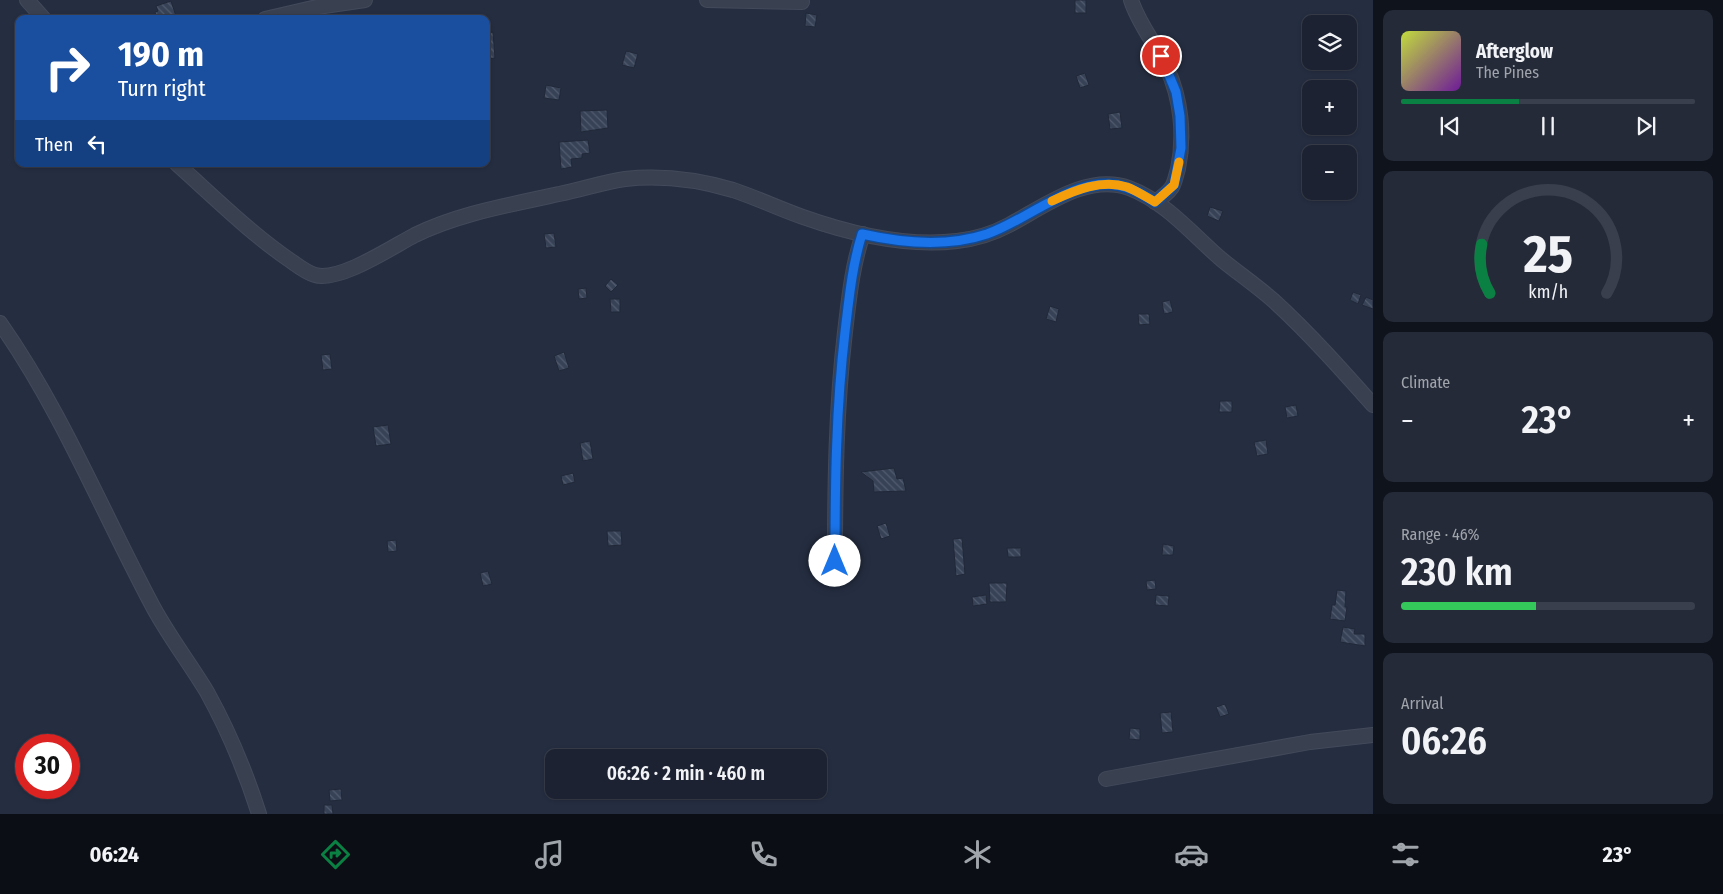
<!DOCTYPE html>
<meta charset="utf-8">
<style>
body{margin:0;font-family:"Fira Sans Condensed",sans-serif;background:#252a39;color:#f1f3f6;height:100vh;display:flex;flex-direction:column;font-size:19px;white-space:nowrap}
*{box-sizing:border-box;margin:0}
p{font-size:16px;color:#a0a4ab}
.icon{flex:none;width:28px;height:28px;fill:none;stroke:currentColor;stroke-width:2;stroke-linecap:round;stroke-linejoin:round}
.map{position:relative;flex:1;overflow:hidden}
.side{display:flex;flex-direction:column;gap:10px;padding:10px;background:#0f131b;width:350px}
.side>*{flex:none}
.banner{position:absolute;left:15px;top:15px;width:475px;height:152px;border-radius:10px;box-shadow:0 1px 4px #0004,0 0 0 1px #3a3f4d;background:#1a4fa0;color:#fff;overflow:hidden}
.buttons{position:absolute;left:1302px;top:15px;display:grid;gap:10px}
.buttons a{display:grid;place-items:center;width:55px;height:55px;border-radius:10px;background:#1c2231;box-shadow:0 1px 4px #0004,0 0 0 1px #3a3f4d;font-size:25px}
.speed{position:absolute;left:15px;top:734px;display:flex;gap:10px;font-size:25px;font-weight:700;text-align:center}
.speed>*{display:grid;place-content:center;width:65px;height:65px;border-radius:50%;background:#1c2231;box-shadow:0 1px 4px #0004,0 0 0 1px #3a3f4d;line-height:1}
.speed .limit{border:8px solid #d22;background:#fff;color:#111}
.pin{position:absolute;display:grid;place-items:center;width:42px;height:42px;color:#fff;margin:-21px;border:2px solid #fff;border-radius:50%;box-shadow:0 1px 5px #0007}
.me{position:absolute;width:55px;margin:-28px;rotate:0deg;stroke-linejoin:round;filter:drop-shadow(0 0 4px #0008)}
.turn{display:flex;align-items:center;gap:18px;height:105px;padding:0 20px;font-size:22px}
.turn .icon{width:65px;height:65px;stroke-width:2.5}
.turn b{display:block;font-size:35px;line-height:42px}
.then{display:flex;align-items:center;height:48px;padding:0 20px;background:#0003;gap:10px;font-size:19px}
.big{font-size:38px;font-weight:600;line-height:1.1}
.side .widget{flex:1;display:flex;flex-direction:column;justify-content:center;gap:8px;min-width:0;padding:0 18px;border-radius:10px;background:#252a39}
.side .dial{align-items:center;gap:0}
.dial svg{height:130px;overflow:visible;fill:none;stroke:#3a3f4d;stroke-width:7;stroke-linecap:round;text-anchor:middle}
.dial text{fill:#f1f3f6;stroke:none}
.song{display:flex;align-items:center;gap:15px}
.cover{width:60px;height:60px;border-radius:8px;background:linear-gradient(135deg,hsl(70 70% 55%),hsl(280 70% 35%))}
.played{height:5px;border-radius:2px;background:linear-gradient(90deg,#0b8043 40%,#3a3f4d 40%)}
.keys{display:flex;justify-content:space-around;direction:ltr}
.heat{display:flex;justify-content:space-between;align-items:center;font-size:28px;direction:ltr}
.charge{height:8px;border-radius:4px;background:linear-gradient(90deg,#34c759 46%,#3a3f4d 0)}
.trip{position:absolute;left:545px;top:749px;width:282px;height:50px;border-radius:10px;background:#1c2231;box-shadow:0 1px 4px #0004,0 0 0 1px #3a3f4d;font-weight:600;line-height:50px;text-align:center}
.menu{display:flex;height:80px;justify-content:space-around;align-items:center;background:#0b0e14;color:#a0a4ab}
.menu .icon{width:35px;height:35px}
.menu .selected{color:#0b8043}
.menu b{font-size:22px;color:#f1f3f6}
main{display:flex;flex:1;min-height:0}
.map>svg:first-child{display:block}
.building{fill:url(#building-back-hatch);stroke:#202838}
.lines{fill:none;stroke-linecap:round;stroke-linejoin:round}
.minor-casing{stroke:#434a5a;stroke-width:16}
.minor{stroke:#394151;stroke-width:14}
.route-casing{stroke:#114b97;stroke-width:12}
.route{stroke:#1a73e8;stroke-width:9}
.slow{stroke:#f59e0b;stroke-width:9}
</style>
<main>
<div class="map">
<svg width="1373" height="814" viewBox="0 0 1373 814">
<defs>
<pattern id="building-back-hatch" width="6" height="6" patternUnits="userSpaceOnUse" patternTransform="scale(1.25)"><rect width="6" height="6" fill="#374257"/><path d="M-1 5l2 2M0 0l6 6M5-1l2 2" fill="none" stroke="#525b6e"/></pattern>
</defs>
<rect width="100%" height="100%" fill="#252e41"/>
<g class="building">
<rect x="1075" y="0" width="11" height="13"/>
<polygon points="171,1 177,19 157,19 155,12 158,11 156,6"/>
<polygon points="806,13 817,15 815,27 805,26"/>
<polygon points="493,32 495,58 486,59 486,33"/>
<polygon points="626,51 638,54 634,68 622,65"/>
<polygon points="1085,73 1089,85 1080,88 1076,76"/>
<polygon points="546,85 561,88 559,100 544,98"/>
<polygon points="607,110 608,128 581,132 580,111"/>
<polygon points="1120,112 1122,128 1110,129 1108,114"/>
<polygon points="588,140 590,153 582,154 582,158 571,159 572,167 561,169 559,142"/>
<polygon points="1210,207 1223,211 1219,221 1207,216"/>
<polygon points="554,233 556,247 546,248 544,234"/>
<polygon points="611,279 618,285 611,292 605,286"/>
<polygon points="586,288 587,298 579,299 578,289"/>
<polygon points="1353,292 1361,295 1358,304 1350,300"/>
<polygon points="1366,297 1373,300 1373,309 1362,305"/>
<polygon points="610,299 620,299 620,312 611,312"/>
<polygon points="1170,300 1173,312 1164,314 1162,302"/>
<polygon points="1050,306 1059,309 1056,322 1046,319"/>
<polygon points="1138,314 1149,314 1150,324 1139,325"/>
<polygon points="564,352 569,368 559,371 554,356"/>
<polygon points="330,354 332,369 323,370 321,355"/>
<polygon points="1220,401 1232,401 1232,412 1219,412"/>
<polygon points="1296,405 1298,416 1287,418 1285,407"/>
<polygon points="388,425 391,444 376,446 373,427"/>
<polygon points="1266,440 1268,454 1257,456 1254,442"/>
<polygon points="590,441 593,459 583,461 580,443"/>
<polygon points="894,468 897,479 903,478 906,491 874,492 873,481 861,472"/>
<polygon points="573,473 575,482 563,485 561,476"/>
<polygon points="886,523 890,536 881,539 877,526"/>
<polygon points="607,531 621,531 622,545 608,546"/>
<polygon points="962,538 965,574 956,576 953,539"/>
<polygon points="396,540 397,551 388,552 387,541"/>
<polygon points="1163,544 1174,546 1173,555 1162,555"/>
<polygon points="1007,548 1021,548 1021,557 1008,557"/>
<polygon points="488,571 492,584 483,586 480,573"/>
<polygon points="1155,580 1156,589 1147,590 1146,581"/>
<polygon points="989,583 1007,583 1006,602 990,602"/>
<polygon points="1337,590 1346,591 1345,607 1347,607 1345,621 1330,619 1332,605 1335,605"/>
<polygon points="986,595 987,604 973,606 972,597"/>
<polygon points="1156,595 1169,596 1168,606 1155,605"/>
<polygon points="1343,627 1355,629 1354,634 1365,634 1365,646 1340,642"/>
<polygon points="1225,704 1229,714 1220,717 1216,707"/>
<polygon points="1171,712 1173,732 1162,733 1160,713"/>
<polygon points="1130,728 1140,729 1140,740 1129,739"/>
<polygon points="341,789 342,800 330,801 329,790"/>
<polygon points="324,805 332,805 333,814 324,814"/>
</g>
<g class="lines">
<g class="minor-casing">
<g id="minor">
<polyline points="27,0 44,19"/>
<polyline points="707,0 802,2"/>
<path d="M1131,0C1139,25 1156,44 1167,68C1181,99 1185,135 1178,169C1176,175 1175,182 1172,187C1168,193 1161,198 1155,202"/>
<polyline points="265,19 317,7 365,0"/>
<path d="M177,164C214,197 250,233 291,261C298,266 307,273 315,275C340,282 392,247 415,235C460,213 510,205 559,194C581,190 603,182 625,179C661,175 699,180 733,190C757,198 780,209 803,217C851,234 906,247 957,241C975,239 994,233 1009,225C1045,206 1087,173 1129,188C1166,202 1192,234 1221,259C1238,273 1257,286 1274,301C1309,333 1341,369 1373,405"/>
<path d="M0,323C61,410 101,509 151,603C167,634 189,662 207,692C228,730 246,773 259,814"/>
<path d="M835,561C835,484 836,408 845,332C849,299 852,266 863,234"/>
<polyline points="1106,779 1310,742 1373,735"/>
</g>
</g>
<use href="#minor" class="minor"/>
</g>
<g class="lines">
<g class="route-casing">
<path id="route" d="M835,561C835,484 836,408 845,332C849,299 852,266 862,234C902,243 948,247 987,234C1029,220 1081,170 1128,188C1138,191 1146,197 1155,202L1174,185L1181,148L1180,116L1176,92L1161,56"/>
</g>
<use href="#route" class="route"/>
<path class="slow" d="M1052,201C1075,190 1102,179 1127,187C1137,191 1146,197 1155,202L1174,185L1179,162"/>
</g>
</svg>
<div class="buttons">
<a><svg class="icon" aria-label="layers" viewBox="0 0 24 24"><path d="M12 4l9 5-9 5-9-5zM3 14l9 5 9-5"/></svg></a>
<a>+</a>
<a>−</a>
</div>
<div class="speed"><div class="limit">30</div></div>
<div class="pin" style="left:1161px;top:56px;background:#d93025"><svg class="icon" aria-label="arrive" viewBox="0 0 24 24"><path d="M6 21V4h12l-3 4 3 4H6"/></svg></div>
<svg class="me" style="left:835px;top:561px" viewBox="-20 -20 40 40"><circle r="19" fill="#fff"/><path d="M0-13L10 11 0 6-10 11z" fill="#1a73e8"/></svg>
<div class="trip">06:26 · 2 min · 460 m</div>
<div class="banner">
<div class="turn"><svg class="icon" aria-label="right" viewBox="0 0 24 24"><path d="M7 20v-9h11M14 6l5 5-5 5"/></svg><div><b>190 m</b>Turn right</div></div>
<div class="then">Then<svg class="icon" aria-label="left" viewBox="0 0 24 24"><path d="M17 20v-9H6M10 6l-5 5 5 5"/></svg></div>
</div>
</div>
<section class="side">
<div class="widget">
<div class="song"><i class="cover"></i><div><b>Afterglow</b><p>The Pines</p></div></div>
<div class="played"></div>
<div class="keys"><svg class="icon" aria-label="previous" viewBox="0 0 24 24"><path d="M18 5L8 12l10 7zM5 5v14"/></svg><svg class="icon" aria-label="pause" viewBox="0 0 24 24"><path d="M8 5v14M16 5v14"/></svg><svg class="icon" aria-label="next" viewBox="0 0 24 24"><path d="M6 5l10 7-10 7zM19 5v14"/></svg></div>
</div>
<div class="widget dial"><svg viewBox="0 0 100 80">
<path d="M14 69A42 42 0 1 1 86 69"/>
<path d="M14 69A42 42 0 0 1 9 39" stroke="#0b8043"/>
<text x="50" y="56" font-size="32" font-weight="700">25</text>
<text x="50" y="72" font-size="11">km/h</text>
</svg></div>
<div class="widget"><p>Climate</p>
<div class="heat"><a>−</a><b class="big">23°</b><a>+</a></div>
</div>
<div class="widget"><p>Range · 46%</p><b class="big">230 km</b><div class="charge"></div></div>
<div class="widget"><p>Arrival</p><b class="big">06:26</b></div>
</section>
</main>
<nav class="menu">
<b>06:24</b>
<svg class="icon selected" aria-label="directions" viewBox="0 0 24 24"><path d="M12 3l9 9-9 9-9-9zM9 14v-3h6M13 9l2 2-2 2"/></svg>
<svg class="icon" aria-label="music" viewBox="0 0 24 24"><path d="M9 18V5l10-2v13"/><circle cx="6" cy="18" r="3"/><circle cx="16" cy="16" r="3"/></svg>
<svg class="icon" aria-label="phone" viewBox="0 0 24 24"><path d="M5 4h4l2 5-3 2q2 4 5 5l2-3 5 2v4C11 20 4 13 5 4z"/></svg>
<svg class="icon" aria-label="climate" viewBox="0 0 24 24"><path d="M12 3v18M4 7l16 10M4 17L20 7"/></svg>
<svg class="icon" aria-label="car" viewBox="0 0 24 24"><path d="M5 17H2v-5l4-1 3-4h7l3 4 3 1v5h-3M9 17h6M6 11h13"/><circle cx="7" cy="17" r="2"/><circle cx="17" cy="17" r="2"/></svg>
<svg class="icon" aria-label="filters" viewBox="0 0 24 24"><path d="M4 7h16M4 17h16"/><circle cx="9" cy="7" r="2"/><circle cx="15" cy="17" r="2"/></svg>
<b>23°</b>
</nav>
